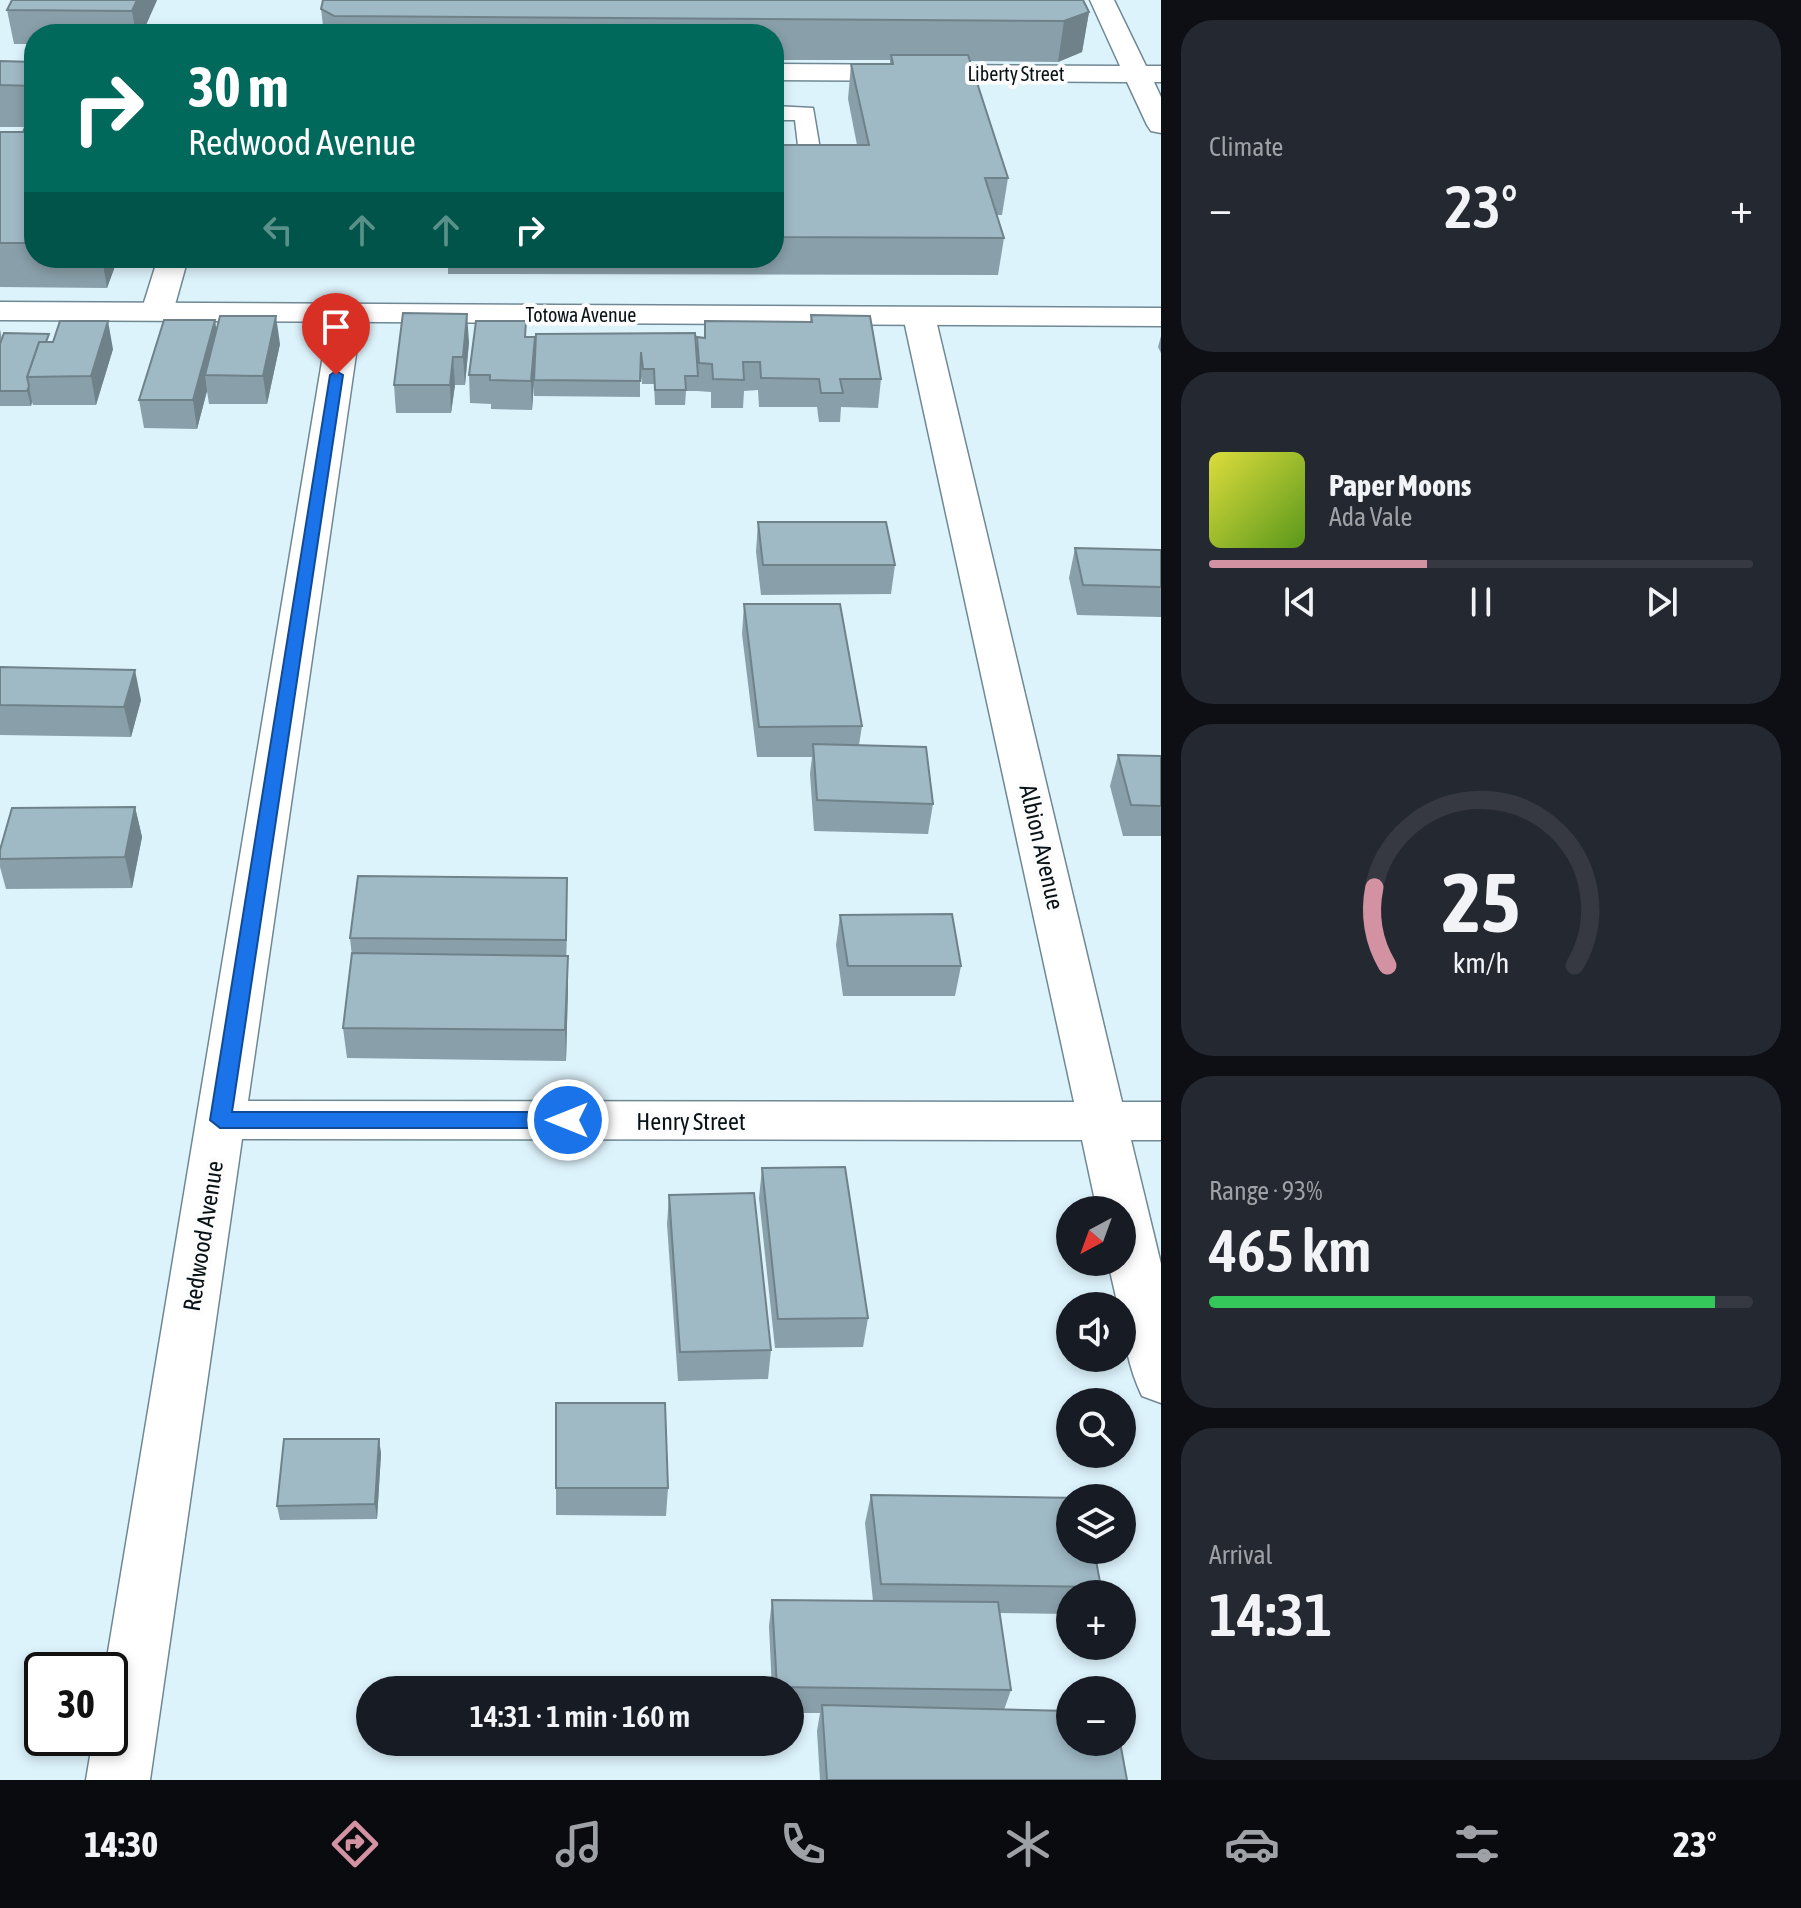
<!DOCTYPE html>
<meta charset="utf-8">
<style>
body{margin:0;font-family:"Asap Condensed",sans-serif;background:#242831;color:#f1f3f6;height:100vh;display:flex;flex-direction:column;font-size:30px;white-space:nowrap}
*{box-sizing:border-box;margin:0}
p{font-size:26px;color:#9ea1a6}
.icon{flex:none;width:44px;height:44px;fill:none;stroke:currentColor;stroke-width:2;stroke-linecap:round;stroke-linejoin:round}
.map{position:relative;flex:1;overflow:hidden}
.sheet{display:flex;flex-direction:column;gap:20px;padding:20px;background:#0d0f14;width:640px}
.sheet>*{flex:none}
.top-card{position:absolute;left:24px;top:24px;width:760px;height:244px;border-radius:32px;box-shadow:0 4px 12px #0003;background:#00695c;color:#fff;overflow:hidden}
.needle{width:52px;rotate:221deg}
.fabs{position:absolute;left:1056px;top:1196px;display:grid;gap:16px}
.fabs a{display:grid;place-items:center;width:80px;height:80px;border-radius:50%;background:#171b24;box-shadow:0 4px 12px #0003;font-size:40px}
.speed{position:absolute;left:24px;top:1652px;display:flex;gap:16px;font-size:40px;font-weight:700;text-align:center}
.speed>*{display:grid;place-content:center;width:104px;height:104px;border-radius:50%;background:#171b24;box-shadow:0 4px 12px #0003;line-height:1}
.speed .limit{border:4px solid #111;border-radius:12px;background:#fff;color:#111}
.pin{position:absolute;display:grid;place-items:center;width:68px;height:68px;color:#fff;margin:-82px -34px;border-radius:50% 50% 50% 0;rotate:-45deg;box-shadow:0 0 8px #0007}
.pin .icon{rotate:45deg}
.me{position:absolute;width:88px;margin:-44px;rotate:270deg;stroke-linejoin:round;filter:drop-shadow(0 0 6px #0008)}
.turn{display:flex;align-items:center;gap:28px;height:168px;padding:0 32px;font-size:36px}
.turn .icon{width:104px;height:104px;stroke-width:2.5}
.turn b{display:block;font-size:56px;line-height:68px}
.lanes{display:flex;align-items:center;height:76px;padding:0 32px;background:#0003;justify-content:center;gap:40px;direction:ltr}
.lanes .off{opacity:.35}
.big{font-size:60px;font-weight:600;line-height:1.1}
.sheet .tile{flex:1;display:flex;flex-direction:column;justify-content:center;gap:12px;min-width:0;padding:0 28px;border-radius:32px;background:#242831}
.sheet .dial{align-items:center;gap:0}
.dial svg{height:208px;overflow:visible;fill:none;stroke:#363941;stroke-width:7;stroke-linecap:round;text-anchor:middle}
.dial text{fill:#f1f3f6;stroke:none}
.song{display:flex;align-items:center;gap:24px}
.cover{width:96px;height:96px;border-radius:12px;background:linear-gradient(135deg,hsl(60 70% 55%),hsl(90 70% 35%))}
.played{height:8px;border-radius:4px;background:linear-gradient(90deg,#d392a2 40%,#363941 40%)}
.keys{display:flex;justify-content:space-around;direction:ltr}
.heat{display:flex;justify-content:space-between;align-items:center;font-size:44px;direction:ltr}
.charge{height:12px;border-radius:6px;background:linear-gradient(90deg,#34c759 93%,#363941 0)}
.trip{position:absolute;left:356px;top:1676px;width:448px;height:80px;border-radius:40px;background:#171b24;box-shadow:0 4px 12px #0003;font-weight:600;line-height:80px;text-align:center}
.dock{display:flex;height:128px;justify-content:space-around;align-items:center;background:#090b0e;color:#9ea1a6}
.dock .icon{width:56px;height:56px}
.dock .active{color:#d392a2}
.dock b{font-size:36px;color:#f1f3f6}
main{display:flex;flex:1;min-height:0}
.map>svg:first-child{display:block}
.lines{fill:none;stroke-linecap:round;stroke-linejoin:round}
.service-casing{stroke:#6f8893;stroke-width:3}
.minor-casing{stroke:#6f8893;stroke-width:3}
.tertiary-casing{stroke:#6f8893;stroke-width:3}
.service{fill:#fff;fill-rule:evenodd}
.minor{fill:#fff;fill-rule:evenodd}
.tertiary{fill:#fff;fill-rule:evenodd}
.wall{fill:#899fa9}
.shaded-wall{fill:#6f828a}
.building{fill:#9fb9c5;stroke:#6f828a;stroke-width:2}
.route{fill:#1a73e8;stroke:#114b97;stroke-width:2}
.labels{text-anchor:middle;dominant-baseline:central;stroke-width:8;stroke-linejoin:round;paint-order:stroke}
.far-street-label{font-size:20px;fill:#081115;stroke:#fcfcfc}
.street-label{font-size:24px;fill:#081115;stroke:#fcfcfc}
</style>
<main>
<div class="map">
<svg width="1161" height="1780" viewBox="0 0 1161 1780">
<rect width="100%" height="100%" fill="#ddf3fc"/>
<g class="lines">
<g class="service-casing">
<polygon id="service" points="774,106 813,108 822,161 819,166 774,167 774,153 799,154 795,120 774,120"/>
</g>
<g class="minor-casing">
<g id="minor">
<polygon points="1090,0 1114,0 1146,66 1161,66 1161,82 1154,82 1161,97 1161,133 1151,131 1147,125 1127,82 774,80 774,64 1120,66"/>
<polygon points="158,258 188,258 173,312 168,319 146,319 141,312"/>
<path d="M346,304L357,306L362,313L248,1101L1074,1102L903,316L908,309H930L935,316L1122,1102H1161V1140H1131L1161,1264V1403L1142,1396C1129,1369 1122,1336 1122,1306H1118L1108,1262H1122V1210H1097L1082,1140L242,1139L150,1780H86L93,1738H110V1670H105L330,313L335,306Z"/>
</g>
</g>
<g class="tertiary-casing">
<polygon id="tertiary" points="0,302 1161,308 1161,326 0,320"/>
</g>
<use href="#service" class="service"/>
<use href="#minor" class="minor"/>
<use href="#tertiary" class="tertiary"/>
</g>
<g class="wall">
<polygon points="157,0 142,34 34,34 34,44 14,44 7,10"/>
<polygon points="321,9 1089,12 1082,52 1058,62 970,61 1008,178 1002,215 996,215 1004,238 998,275 448,274 448,258 774,258 774,145 857,145 848,99 851,64 890,64 890,60 774,60 774,34 324,34"/>
<polygon points="0,61 34,62 34,258 118,258 107,288 0,287 0,132 23,132 25,127 0,127"/>
<polygon points="811,315 881,379 878,408 841,407 840,422 819,422 817,407 759,407 758,390 744,391 743,408 711,408 711,392 697,391 686,391 685,405 655,405 654,384 642,384 640,369 640,397 534,396 534,384 532,410 491,409 491,404 470,403 469,375 527,337 535,337 535,354 696,350 697,337 704,338 705,321 810,322"/>
<polygon points="215,320 216,331 280,344 267,404 209,404 207,391 197,429 144,428 139,400"/>
<polygon points="0,329 2,339 51,342 113,349 96,405 33,405 32,402 31,406 0,406"/>
<polygon points="1161,336 1161,353 1158,347"/>
<polygon points="469,342 465,385 455,385 451,413 396,413 394,385"/>
<polygon points="758,522 895,565 891,594 761,595 756,552"/>
<polygon points="1075,548 1161,550 1161,617 1077,615 1069,578"/>
<polygon points="744,604 862,726 859,745 933,804 928,834 814,831 810,774 812,757 757,757 742,634"/>
<polygon points="0,667 141,700 131,737 0,735"/>
<polygon points="1118,755 1161,756 1161,836 1123,836 1110,786"/>
<polygon points="135,807 142,837 132,888 6,889 0,867 0,850"/>
<polygon points="567,878 566,956 568,987 566,1061 347,1058 343,1028 352,957 350,938"/>
<polygon points="840,915 961,966 955,996 843,996 836,945"/>
<polygon points="762,1168 868,1318 863,1347 775,1348 759,1198"/>
<polygon points="669,1195 771,1350 768,1379 678,1381 667,1224"/>
<polygon points="556,1403 668,1488 666,1516 556,1515"/>
<polygon points="379,1439 381,1454 377,1519 280,1520 277,1506"/>
<polygon points="871,1495 1101,1587 1098,1594 1070,1594 1070,1614 999,1613 1011,1690 1004,1710 1127,1780 820,1780 817,1731 820,1713 790,1713 790,1690 772,1690 769,1626 772,1600 873,1601 865,1523"/>
</g>
<g class="shaded-wall">
<polygon points="137,0 157,0 142,34 136,34 132,11"/>
<polygon points="1089,12 1082,52 1058,62 1064,21"/>
<polygon points="102,258 118,258 107,288"/>
<polygon points="467,314 469,342 465,385 463,357"/>
<polygon points="276,316 280,344 267,404 263,376"/>
<polygon points="215,320 219,348 205,375 207,391 197,429 193,400"/>
<polygon points="108,321 113,349 96,405 91,376"/>
<polygon points="535,337 535,365 532,410 531,381"/>
<polygon points="453,357 455,385 451,413 450,385"/>
<polygon points="29,386 32,402 31,406 27,391"/>
<polygon points="135,670 141,700 131,737 124,707"/>
<polygon points="135,807 142,837 132,888 125,857"/>
<polygon points="567,878 567,908 566,971 566,940"/>
<polygon points="568,956 568,987 566,1061 565,1030"/>
<polygon points="379,1439 381,1454 377,1519 375,1504"/>
</g>
<g class="building">
<polygon points="12,0 137,0 132,11 7,10"/>
<polygon points="323,0 1083,0 1089,12 1064,21 334,16 321,9"/>
<polygon points="891,55 968,55 1008,178 985,178 1004,238 774,237 774,145 869,145 851,64 893,64"/>
<polygon points="0,61 34,62 34,86 0,85"/>
<polygon points="34,107 34,243 0,243 0,132 23,132"/>
<polygon points="403,313 467,314 463,357 453,357 450,385 394,385"/>
<polygon points="811,315 870,316 881,379 840,379 843,393 821,393 819,379 761,378 760,362 743,362 744,380 713,379 712,364 699,363 697,337 705,338 705,321 812,322"/>
<polygon points="220,316 276,316 263,376 205,375"/>
<polygon points="164,320 215,320 193,400 139,400"/>
<polygon points="60,321 108,321 91,376 27,377 39,342 53,342"/>
<polygon points="476,321 526,321 525,337 535,337 531,381 490,380 490,375 469,375"/>
<polygon points="4,333 49,334 46,342 39,342 27,377 29,386 27,391 0,391 0,344"/>
<polygon points="695,333 698,376 685,376 686,390 655,390 654,369 643,369 641,352 640,381 534,380 536,334"/>
<polygon points="758,522 886,522 895,565 763,565"/>
<polygon points="1075,548 1161,550 1161,587 1083,585"/>
<polygon points="744,604 840,604 862,726 759,727"/>
<polygon points="0,667 135,670 124,707 0,705"/>
<polygon points="813,744 926,747 933,804 817,800"/>
<polygon points="1118,755 1161,756 1161,806 1131,805"/>
<polygon points="135,807 125,857 0,859 0,850 12,808"/>
<polygon points="358,876 567,878 566,940 350,938"/>
<polygon points="952,914 961,966 848,966 840,915"/>
<polygon points="352,953 568,956 565,1030 343,1028"/>
<polygon points="845,1167 868,1318 778,1319 762,1168"/>
<polygon points="754,1193 771,1350 680,1352 669,1195"/>
<polygon points="556,1403 665,1403 668,1488 556,1488"/>
<polygon points="284,1439 379,1439 375,1504 277,1506"/>
<polygon points="871,1495 1084,1498 1070,1498 1070,1550 1094,1550 1101,1587 881,1584"/>
<polygon points="772,1600 998,1602 1011,1690 777,1687"/>
<polygon points="822,1705 1070,1711 1070,1742 1120,1742 1127,1780 827,1780"/>
</g>
<polygon class="route" points="336,371 343,375 232,1112 568,1112 578,1120 568,1128 220,1128 210,1120 330,375"/>
<g class="labels">
<g class="far-street-label">
<text x="1016" y="73">Liberty Street</text>
<text x="581" y="314">Totowa Avenue</text>
</g>
<g class="street-label">
<text transform="translate(1042 847) rotate(77)">Albion Avenue</text>
<text x="691" y="1121">Henry Street</text>
<text transform="translate(203 1236) rotate(-81)">Redwood Avenue</text>
</g>
</g>
</svg>
<div class="fabs">
<a><svg class="needle" viewBox="-14 -14 28 28"><path d="M0-13l5 13h-10z" fill="#e53935"/><path d="M0 13l5-13h-10z" fill="#9ea1a6"/></svg></a>
<a><svg class="icon" aria-label="sound" viewBox="0 0 24 24"><path d="M4 9h4l5-4v14l-5-4H4zM17 9q2 3 0 6"/></svg></a>
<a><svg class="icon" aria-label="search" viewBox="0 0 24 24"><circle cx="10" cy="10" r="6"/><path d="M15 15l6 6"/></svg></a>
<a><svg class="icon" aria-label="layers" viewBox="0 0 24 24"><path d="M12 4l9 5-9 5-9-5zM3 14l9 5 9-5"/></svg></a>
<a>+</a>
<a>−</a>
</div>
<div class="speed"><div class="limit">30</div></div>
<div class="pin" style="left:336px;top:375px;background:#d93025"><svg class="icon" aria-label="arrive" viewBox="0 0 24 24"><path d="M6 21V4h12l-3 4 3 4H6"/></svg></div>
<svg class="me" style="left:568px;top:1120px" viewBox="-20 -20 40 40"><circle r="17" fill="#1a73e8" stroke="#fff" stroke-width="3"/><path d="M0-11L8 9 0 5-8 9z" fill="#fff"/></svg>
<div class="trip">14:31 · 1 min · 160 m</div>
<div class="top-card">
<div class="turn"><svg class="icon" aria-label="right" viewBox="0 0 24 24"><path d="M7 20v-9h11M14 6l5 5-5 5"/></svg><div><b>30 m</b>Redwood Avenue</div></div>
<div class="lanes"><svg class="icon off" aria-label="left" viewBox="0 0 24 24"><path d="M17 20v-9H6M10 6l-5 5 5 5"/></svg><svg class="icon off" aria-label="ahead" viewBox="0 0 24 24"><path d="M12 20V5M6 11l6-6 6 6"/></svg><svg class="icon off" aria-label="ahead" viewBox="0 0 24 24"><path d="M12 20V5M6 11l6-6 6 6"/></svg><svg class="icon" aria-label="right" viewBox="0 0 24 24"><path d="M7 20v-9h11M14 6l5 5-5 5"/></svg></div>
</div>
</div>
<section class="sheet">
<div class="tile"><p>Climate</p>
<div class="heat"><a>−</a><b class="big">23°</b><a>+</a></div>
</div>
<div class="tile">
<div class="song"><i class="cover"></i><div><b>Paper Moons</b><p>Ada Vale</p></div></div>
<div class="played"></div>
<div class="keys"><svg class="icon" aria-label="previous" viewBox="0 0 24 24"><path d="M18 5L8 12l10 7zM5 5v14"/></svg><svg class="icon" aria-label="pause" viewBox="0 0 24 24"><path d="M8 5v14M16 5v14"/></svg><svg class="icon" aria-label="next" viewBox="0 0 24 24"><path d="M6 5l10 7-10 7zM19 5v14"/></svg></div>
</div>
<div class="tile dial"><svg viewBox="0 0 100 80">
<path d="M14 69A42 42 0 1 1 86 69"/>
<path d="M14 69A42 42 0 0 1 9 39" stroke="#d392a2"/>
<text x="50" y="56" font-size="32" font-weight="700">25</text>
<text x="50" y="72" font-size="11">km/h</text>
</svg></div>
<div class="tile"><p>Range · 93%</p><b class="big">465 km</b><div class="charge"></div></div>
<div class="tile"><p>Arrival</p><b class="big">14:31</b></div>
</section>
</main>
<nav class="dock">
<b>14:30</b>
<svg class="icon active" aria-label="directions" viewBox="0 0 24 24"><path d="M12 3l9 9-9 9-9-9zM9 14v-3h6M13 9l2 2-2 2"/></svg>
<svg class="icon" aria-label="music" viewBox="0 0 24 24"><path d="M9 18V5l10-2v13"/><circle cx="6" cy="18" r="3"/><circle cx="16" cy="16" r="3"/></svg>
<svg class="icon" aria-label="phone" viewBox="0 0 24 24"><path d="M5 4h4l2 5-3 2q2 4 5 5l2-3 5 2v4C11 20 4 13 5 4z"/></svg>
<svg class="icon" aria-label="climate" viewBox="0 0 24 24"><path d="M12 3v18M4 7l16 10M4 17L20 7"/></svg>
<svg class="icon" aria-label="car" viewBox="0 0 24 24"><path d="M5 17H2v-5l4-1 3-4h7l3 4 3 1v5h-3M9 17h6M6 11h13"/><circle cx="7" cy="17" r="2"/><circle cx="17" cy="17" r="2"/></svg>
<svg class="icon" aria-label="filters" viewBox="0 0 24 24"><path d="M4 7h16M4 17h16"/><circle cx="9" cy="7" r="2"/><circle cx="15" cy="17" r="2"/></svg>
<b>23°</b>
</nav>
